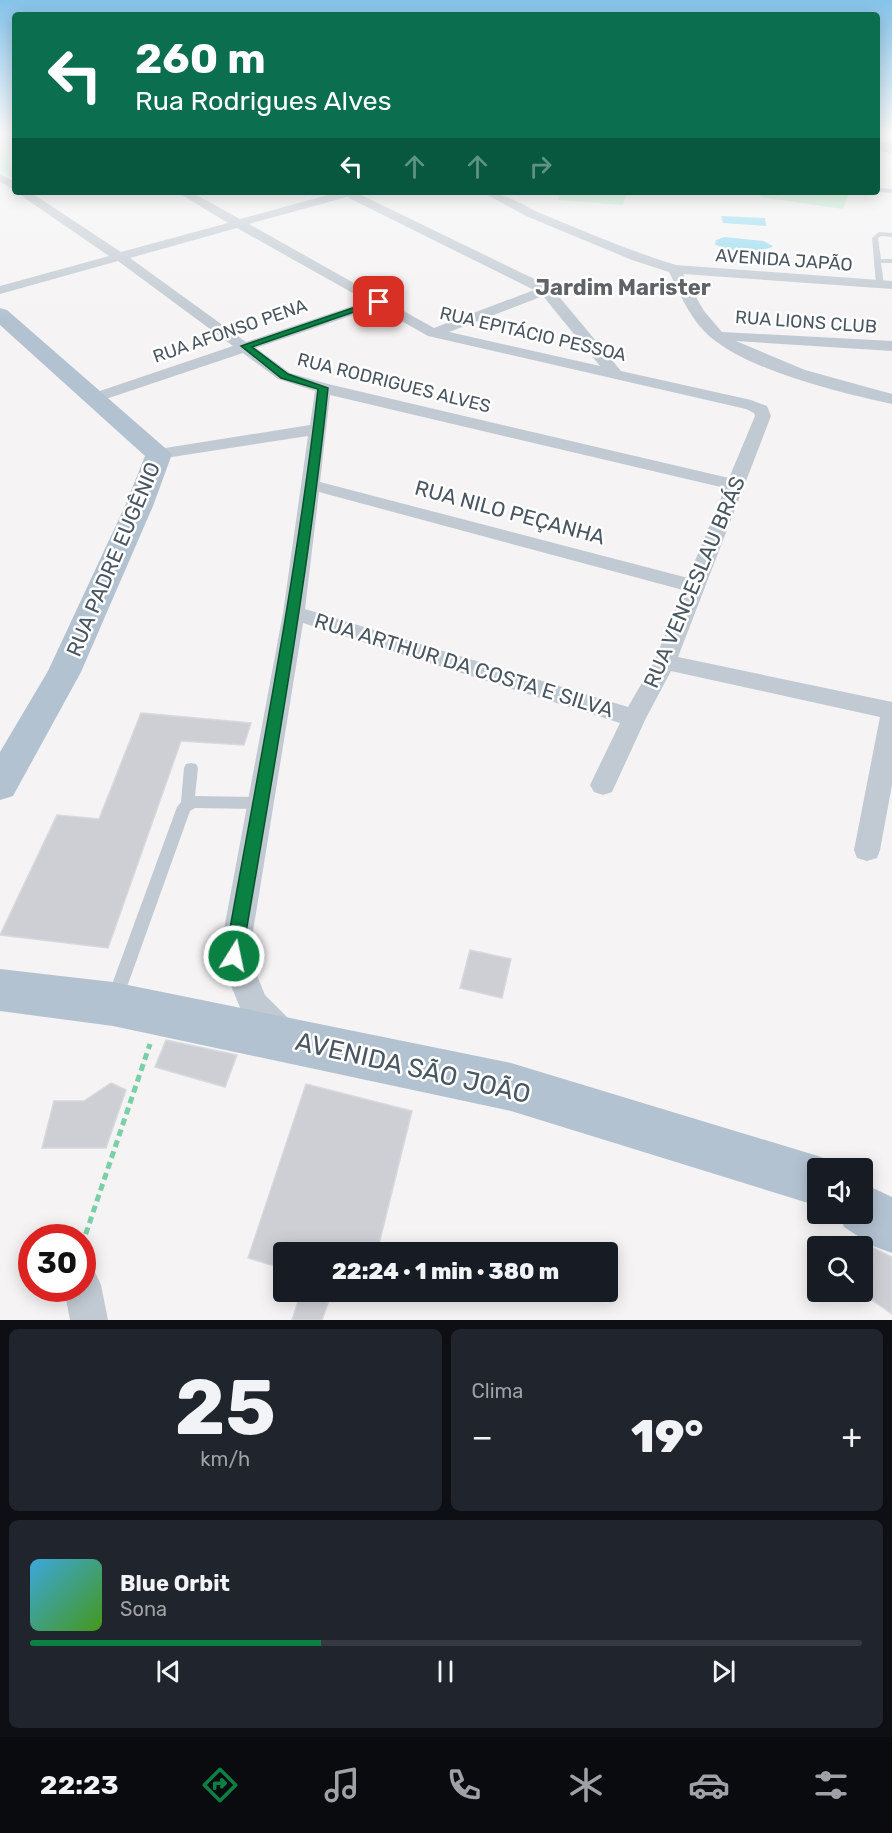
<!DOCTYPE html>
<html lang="pt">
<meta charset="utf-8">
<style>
body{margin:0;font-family:Rubik,sans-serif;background:#20242c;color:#f1f3f6;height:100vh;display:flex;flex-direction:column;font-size:22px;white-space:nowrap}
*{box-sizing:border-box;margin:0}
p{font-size:20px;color:#9ea1a6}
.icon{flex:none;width:33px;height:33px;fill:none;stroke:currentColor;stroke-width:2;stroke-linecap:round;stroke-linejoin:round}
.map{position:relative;height:1320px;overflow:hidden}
.panel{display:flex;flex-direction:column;gap:9px;padding:9px;background:#0d0f14;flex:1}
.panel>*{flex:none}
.banner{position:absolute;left:12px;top:12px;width:868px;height:183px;border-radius:6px;box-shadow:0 3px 15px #0003;background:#0b6e4f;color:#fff;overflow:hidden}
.buttons{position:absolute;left:807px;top:1158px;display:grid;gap:12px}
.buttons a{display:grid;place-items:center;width:66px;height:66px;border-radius:6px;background:#171b24;box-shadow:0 3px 15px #0003;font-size:30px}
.speed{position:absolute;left:18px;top:1224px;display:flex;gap:12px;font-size:30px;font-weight:700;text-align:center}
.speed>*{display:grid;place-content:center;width:78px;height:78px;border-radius:50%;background:#171b24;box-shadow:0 3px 15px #0003;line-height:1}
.speed .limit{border:9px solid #d22;background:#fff;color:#111}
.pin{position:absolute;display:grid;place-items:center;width:51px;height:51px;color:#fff;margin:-26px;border-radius:12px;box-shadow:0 3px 9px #0006}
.me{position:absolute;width:66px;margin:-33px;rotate:10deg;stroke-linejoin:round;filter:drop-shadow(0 0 4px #0008)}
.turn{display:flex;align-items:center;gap:21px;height:126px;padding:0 24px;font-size:27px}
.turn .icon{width:78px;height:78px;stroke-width:2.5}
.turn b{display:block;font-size:42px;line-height:51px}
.lanes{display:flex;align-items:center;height:57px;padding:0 24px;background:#0003;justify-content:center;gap:30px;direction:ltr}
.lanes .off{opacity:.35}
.big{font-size:45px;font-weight:800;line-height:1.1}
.panel .tile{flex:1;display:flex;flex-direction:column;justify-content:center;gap:9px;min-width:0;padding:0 21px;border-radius:9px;background:#20242c}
.panel .dial{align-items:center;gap:0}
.dial b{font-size:78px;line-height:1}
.song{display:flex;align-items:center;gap:18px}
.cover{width:72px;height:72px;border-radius:9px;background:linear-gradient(135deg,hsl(200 70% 55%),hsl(100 70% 35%))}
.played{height:6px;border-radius:3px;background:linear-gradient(90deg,#0b8043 35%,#363941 35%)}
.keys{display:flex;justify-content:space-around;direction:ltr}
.heat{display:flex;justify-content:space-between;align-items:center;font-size:33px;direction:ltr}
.panel .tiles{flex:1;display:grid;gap:9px;grid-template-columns:1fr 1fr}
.tile:last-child{grid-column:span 2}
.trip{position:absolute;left:273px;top:1242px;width:345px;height:60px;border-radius:6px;background:#171b24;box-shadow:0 3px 15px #0003;font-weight:800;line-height:60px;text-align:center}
.tabs{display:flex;height:96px;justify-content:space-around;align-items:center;background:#090b0e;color:#9ea1a6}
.tabs .icon{width:42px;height:42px}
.tabs .selected{color:#0b8043}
.tabs b{font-size:27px;color:#f1f3f6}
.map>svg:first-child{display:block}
.green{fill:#c3f1d5}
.water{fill:#90daee}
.building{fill:#cdcfd5;stroke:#d7d9de;stroke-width:1.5}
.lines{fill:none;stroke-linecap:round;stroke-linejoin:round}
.path{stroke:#7ad0a6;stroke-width:5;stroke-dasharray:7 4.5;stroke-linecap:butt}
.lane{fill:#c1cad2;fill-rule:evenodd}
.street{fill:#c1cad2;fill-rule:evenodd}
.primary{fill:#b3c2d1;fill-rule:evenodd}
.route{fill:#0b8043;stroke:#07532c;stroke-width:1.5}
.labels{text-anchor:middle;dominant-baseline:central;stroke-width:5;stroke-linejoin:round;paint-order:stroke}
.far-street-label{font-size:18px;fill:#4a5661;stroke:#fff}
.street-label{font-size:21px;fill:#4a5661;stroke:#fff}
.far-district-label{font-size:22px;font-weight:bold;fill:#5f6368;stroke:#fff}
.near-street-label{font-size:26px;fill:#4a5661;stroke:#fff}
</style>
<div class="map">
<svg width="892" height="1320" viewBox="0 0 892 1320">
<rect width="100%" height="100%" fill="#f5f3f3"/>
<g class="green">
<polygon points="0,140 15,140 15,180 0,170"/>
<polygon points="561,192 627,192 623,205 558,200"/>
<polygon points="763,192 849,194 843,209 760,197"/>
</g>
<g class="water">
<polygon points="721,216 765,218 766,226 723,223"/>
<path d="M725,237L763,241L773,246C763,253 725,252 715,244L716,240Z"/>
</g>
<g class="building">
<polygon points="141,713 251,723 244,745 181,741 108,948 0,935 57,815 99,819"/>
<polygon points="470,950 511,959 502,998 460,988"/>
<polygon points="166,1040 237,1055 225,1087 155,1067"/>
<polygon points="111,1083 126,1090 106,1148 42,1148 54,1101 84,1101"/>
<polygon points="306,1084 412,1111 379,1244 348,1243 345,1252 284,1252 284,1269 248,1258"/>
<polygon points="862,1242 892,1257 892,1314 862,1293"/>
<polygon points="301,1292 332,1292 322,1320 292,1320"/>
</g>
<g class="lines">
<polyline class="path" points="82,1245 150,1044"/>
<g class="lane">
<polygon points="878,188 892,189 892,193 878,192"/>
<polygon points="879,232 892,233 892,237 881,236 878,238 881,259 892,259 892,263 881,263 884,284 880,286 876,284 872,238"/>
<polygon points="191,763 196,764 198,768 195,796 260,797 265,799 267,803 265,807 260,809 195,808 190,811 123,998 121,1003 115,1006 109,1003 107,998 177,807 181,802 184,768 186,764"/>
</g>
<g class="street">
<polygon points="0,174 15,182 15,190 0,182"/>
<path d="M16,192H30L121,252L228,223L177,192H191L240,219L339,192H355L551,287L621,371L751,400L767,406L771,416L678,657L892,702V785L880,850L877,858L867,861L857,858L854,850L880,717L671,671L646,718L612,792L603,795L594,792L590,785L620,723L303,623L249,956L265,995L292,1022L297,1033L292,1044L281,1048L270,1044L243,1015L219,956L283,613L308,436L159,459L153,458L150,454L153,450L159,449L310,425L315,391L278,379L243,353L100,401H88L86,398L88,395L233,346L118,261L0,294V286L109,256ZM347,197L534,290L434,328L249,224ZM237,228L367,301L246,342L130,258ZM543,296L600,366L449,332ZM377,307L428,336L746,409L754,413L755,416L729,478L328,384L290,373L256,348ZM330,395L725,488L688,578L320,482ZM319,492L683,590L654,662L628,707L305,609Z"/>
<path d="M482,192C505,192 522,205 542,214C586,232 630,251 676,265L892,281V289L683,274L704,311L722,332L892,341V351L736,341L805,370L892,394V404C841,393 740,369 704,331C688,314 679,292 669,272L632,260L526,216Z"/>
<polygon points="82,1267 95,1272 101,1285 108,1320 70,1320 64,1288 82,1288"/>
</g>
<g class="primary">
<polygon points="878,142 892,143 892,153 878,151"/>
<polygon points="0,308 7,310 172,454 153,506 81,672 13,796 0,800 0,752 48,671 125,506 145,456 0,325"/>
<polygon points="0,969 113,982 511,1063 818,1156 836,1163 838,1168 818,1168 818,1206 511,1111 113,1026 0,1011"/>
<polygon points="862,1183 892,1197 892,1253 873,1246 844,1227 838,1214 862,1214"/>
</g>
</g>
<linearGradient id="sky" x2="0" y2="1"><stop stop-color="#85c3ea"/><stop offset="0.42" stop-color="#fafafa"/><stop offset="1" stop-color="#fafafa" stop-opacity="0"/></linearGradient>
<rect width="892" height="318" fill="url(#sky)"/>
<path class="route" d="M376,300L383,302L252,347L288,374L328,388C308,579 274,767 242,956L240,962L234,964L227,962L225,956C259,767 296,580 318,389L281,378L241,346Z"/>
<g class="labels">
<g class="far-street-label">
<text transform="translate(784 260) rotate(4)">AVENIDA JAPÃO</text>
<text transform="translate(806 322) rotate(4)">RUA LIONS CLUB</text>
<text transform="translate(230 331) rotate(-19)">RUA AFONSO PENA</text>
<text transform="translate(533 334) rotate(13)">RUA EPITÁCIO PESSOA</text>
<text transform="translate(394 383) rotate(14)">RUA RODRIGUES ALVES</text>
</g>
<g class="street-label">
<text transform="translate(510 512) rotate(15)">RUA NILO PEÇANHA</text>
<text transform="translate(113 559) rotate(-67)">RUA PADRE EUGÊNIO</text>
<text transform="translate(694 582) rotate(-67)">RUA VENCESLAU BRÁS</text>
<text transform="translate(464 665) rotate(17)">RUA ARTHUR DA COSTA E SILVA</text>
</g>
<g class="far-district-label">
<text x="623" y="287">Jardim Marister</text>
</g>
<g class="near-street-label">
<text transform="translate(413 1068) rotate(13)">AVENIDA SÃO JOÃO</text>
</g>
</g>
</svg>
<div class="buttons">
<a><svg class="icon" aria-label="sound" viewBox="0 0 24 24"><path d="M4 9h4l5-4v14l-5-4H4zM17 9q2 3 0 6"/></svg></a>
<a><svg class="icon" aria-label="search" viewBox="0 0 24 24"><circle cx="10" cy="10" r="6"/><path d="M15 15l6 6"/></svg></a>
</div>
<div class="speed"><div class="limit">30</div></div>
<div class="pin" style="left:379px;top:302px;background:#d93025"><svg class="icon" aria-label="arrive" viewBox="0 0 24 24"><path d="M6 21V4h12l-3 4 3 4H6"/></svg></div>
<svg class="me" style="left:234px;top:956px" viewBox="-20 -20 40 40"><circle r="17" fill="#0b8043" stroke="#fff" stroke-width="3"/><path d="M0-11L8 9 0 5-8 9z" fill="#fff"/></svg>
<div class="trip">22:24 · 1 min · 380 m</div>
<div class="banner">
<div class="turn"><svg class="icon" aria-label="left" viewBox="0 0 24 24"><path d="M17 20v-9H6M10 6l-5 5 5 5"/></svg><div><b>260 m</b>Rua Rodrigues Alves</div></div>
<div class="lanes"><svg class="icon" aria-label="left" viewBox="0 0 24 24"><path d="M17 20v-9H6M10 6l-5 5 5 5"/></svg><svg class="icon off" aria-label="ahead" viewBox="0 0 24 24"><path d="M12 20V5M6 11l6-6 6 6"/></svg><svg class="icon off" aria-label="ahead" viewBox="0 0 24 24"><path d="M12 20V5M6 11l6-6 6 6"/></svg><svg class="icon off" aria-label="right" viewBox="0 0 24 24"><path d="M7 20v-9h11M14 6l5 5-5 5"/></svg></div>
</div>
</div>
<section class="panel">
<div class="tiles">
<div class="tile dial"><b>25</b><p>km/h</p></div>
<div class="tile"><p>Clima</p>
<div class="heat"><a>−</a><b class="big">19°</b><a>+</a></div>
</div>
<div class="tile">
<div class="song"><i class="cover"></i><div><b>Blue Orbit</b><p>Sona</p></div></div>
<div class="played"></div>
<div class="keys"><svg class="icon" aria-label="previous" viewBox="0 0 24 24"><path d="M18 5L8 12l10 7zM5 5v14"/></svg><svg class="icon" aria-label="pause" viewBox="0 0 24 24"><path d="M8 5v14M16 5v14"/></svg><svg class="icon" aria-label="next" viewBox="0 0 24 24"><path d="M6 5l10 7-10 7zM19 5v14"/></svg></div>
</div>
</div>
</section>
<nav class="tabs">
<b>22:23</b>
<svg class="icon selected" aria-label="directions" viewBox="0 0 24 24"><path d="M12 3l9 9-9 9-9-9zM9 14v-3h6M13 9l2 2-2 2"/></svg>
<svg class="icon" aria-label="music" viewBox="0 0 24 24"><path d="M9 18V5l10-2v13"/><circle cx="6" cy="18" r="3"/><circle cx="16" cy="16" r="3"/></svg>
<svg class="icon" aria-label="phone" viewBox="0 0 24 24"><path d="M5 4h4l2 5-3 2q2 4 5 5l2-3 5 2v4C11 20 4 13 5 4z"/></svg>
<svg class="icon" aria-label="climate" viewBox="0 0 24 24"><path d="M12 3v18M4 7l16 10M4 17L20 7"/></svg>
<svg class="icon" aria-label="car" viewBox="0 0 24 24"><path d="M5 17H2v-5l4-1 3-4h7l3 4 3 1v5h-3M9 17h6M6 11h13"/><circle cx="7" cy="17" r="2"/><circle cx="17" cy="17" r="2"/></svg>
<svg class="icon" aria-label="filters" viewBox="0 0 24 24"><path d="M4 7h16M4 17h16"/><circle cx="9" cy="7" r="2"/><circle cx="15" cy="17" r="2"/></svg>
</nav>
